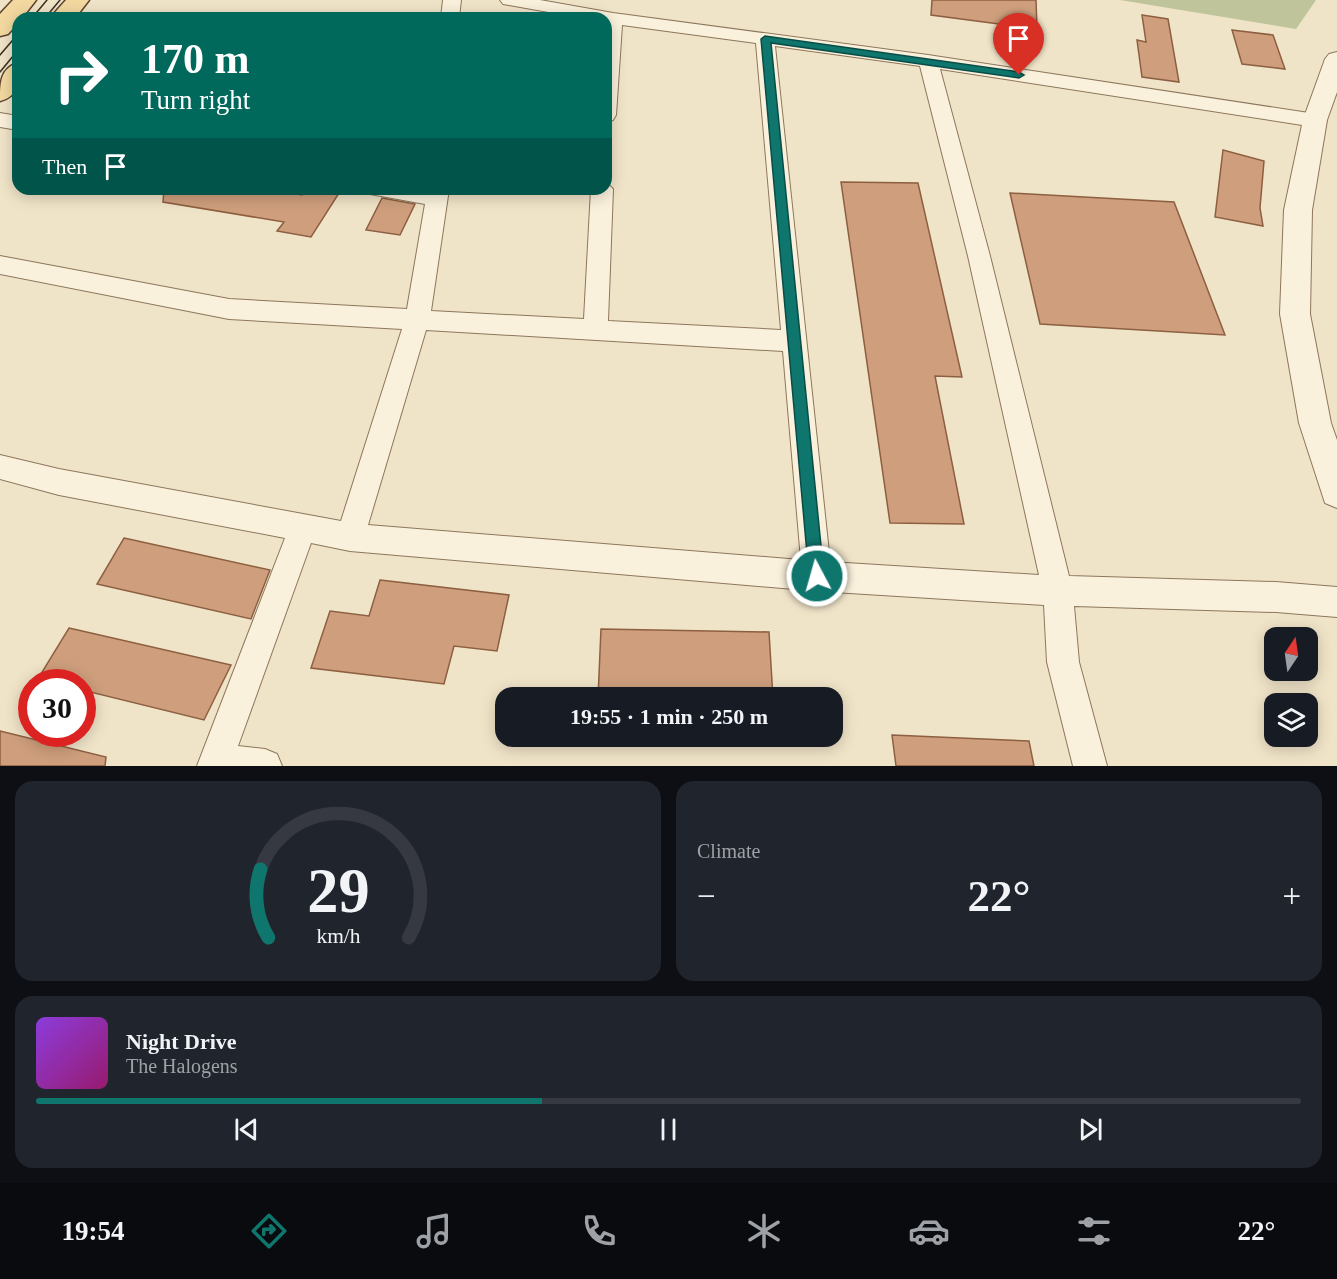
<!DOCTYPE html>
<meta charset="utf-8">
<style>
body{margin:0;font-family:Georgia,serif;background:#20242c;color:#f1f3f6;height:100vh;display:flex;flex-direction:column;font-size:22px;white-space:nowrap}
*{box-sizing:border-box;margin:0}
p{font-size:20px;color:#9ea1a6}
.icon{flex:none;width:33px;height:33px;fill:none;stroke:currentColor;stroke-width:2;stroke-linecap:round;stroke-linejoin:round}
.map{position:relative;height:766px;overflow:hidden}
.panel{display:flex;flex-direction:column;gap:15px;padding:15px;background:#0d0f14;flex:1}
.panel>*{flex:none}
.top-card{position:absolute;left:12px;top:12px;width:600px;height:183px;border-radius:18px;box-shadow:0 3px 15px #0003;background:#00695c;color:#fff;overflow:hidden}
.needle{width:39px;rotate:13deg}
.buttons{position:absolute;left:1264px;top:627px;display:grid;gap:12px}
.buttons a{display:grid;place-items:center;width:54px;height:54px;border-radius:12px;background:#171b24;box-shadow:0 3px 15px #0003;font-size:30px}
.speed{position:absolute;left:18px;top:669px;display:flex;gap:12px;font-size:30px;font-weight:700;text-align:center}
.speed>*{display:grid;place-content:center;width:78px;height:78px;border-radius:50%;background:#171b24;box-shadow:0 3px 15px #0003;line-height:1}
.speed .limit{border:9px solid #d22;background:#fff;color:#111}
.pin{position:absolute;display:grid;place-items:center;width:51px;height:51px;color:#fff;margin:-62px -26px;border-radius:50% 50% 50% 0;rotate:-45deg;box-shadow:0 0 6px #0007}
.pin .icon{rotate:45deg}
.me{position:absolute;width:66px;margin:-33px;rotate:354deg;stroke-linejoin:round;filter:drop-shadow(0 0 4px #0008)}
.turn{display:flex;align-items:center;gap:21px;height:126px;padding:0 30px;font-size:27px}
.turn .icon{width:78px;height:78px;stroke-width:2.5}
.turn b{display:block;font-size:42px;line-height:51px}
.then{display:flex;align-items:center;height:57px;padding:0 30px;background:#0003;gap:12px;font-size:22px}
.big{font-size:45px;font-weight:600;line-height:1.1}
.panel .widget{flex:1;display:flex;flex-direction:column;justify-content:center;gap:9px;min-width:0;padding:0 21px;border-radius:18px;background:#20242c}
.panel .dial{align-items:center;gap:0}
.dial svg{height:156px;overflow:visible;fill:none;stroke:#363941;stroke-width:7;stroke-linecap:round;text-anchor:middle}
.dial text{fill:#f1f3f6;stroke:none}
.song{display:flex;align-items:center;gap:18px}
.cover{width:72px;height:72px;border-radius:9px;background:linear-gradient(135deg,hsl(270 70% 55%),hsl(320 70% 35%))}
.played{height:6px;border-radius:3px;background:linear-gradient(90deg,#0f766e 40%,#363941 40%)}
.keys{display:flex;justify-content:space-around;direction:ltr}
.heat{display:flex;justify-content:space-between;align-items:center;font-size:33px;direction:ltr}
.panel .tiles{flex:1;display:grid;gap:15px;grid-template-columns:1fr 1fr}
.widget:last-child{grid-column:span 2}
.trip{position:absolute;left:495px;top:687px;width:348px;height:60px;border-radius:18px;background:#171b24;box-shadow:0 3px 15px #0003;font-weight:600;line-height:60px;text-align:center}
.tabs{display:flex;height:96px;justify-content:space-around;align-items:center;background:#090b0e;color:#9ea1a6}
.tabs .icon{width:42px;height:42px}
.tabs .on{color:#0f766e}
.tabs b{font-size:27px;color:#f1f3f6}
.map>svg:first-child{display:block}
.cemetery{fill:#bfc49a}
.building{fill:#cf9f7d;stroke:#8d5f41;stroke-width:1.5}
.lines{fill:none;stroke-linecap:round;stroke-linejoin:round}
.minor-casing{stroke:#8d765c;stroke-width:2}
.tertiary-casing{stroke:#8d765c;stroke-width:2}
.primary-casing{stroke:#5b4430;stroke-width:3}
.minor{fill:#faf1dc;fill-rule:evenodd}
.tertiary{fill:#faf1dc;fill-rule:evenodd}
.primary{fill:#f3d9a0;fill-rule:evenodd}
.tram{stroke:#3d2e20;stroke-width:1.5}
.route{fill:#0f766e;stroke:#0a4d48;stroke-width:1.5}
</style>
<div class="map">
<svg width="1337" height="766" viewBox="0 0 1337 766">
<rect width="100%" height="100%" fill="#f0e4c8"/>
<polygon class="cemetery" points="1120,0 1316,0 1296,29"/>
<g class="building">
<polygon points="932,0 1036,0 1037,29 931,15"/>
<polygon points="1142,15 1168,19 1179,82 1142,77 1137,40 1146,42"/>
<polygon points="1232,30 1273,35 1285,69 1242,64"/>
<polygon points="1223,150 1264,161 1260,208 1263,226 1215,217"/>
<polygon points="841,182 918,183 962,377 935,376 964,524 890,523"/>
<polygon points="164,189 267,189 302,195 306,189 316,189 339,193 311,237 277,231 284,222 163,202"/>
<polygon points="1010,193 1174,202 1225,335 1040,324"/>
<polygon points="382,198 415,204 400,235 366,230"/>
<polygon points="124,538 270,570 251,619 97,584"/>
<polygon points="380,580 509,595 497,651 454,646 444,684 311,668 330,611 369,616"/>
<polygon points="69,628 231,665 204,720 82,690 82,682 36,682"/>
<polygon points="601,629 769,632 773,698 598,698"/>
<polygon points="0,731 106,757 105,766 0,766"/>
<polygon points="892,735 1029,741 1034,766 896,766"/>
</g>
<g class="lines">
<g class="minor-casing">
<g id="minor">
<polygon points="443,0 461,0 459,18 441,18"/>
<path d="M500,0H540L613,13L928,55L1322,115L1325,120L1322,125L1315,127L940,69L990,256L1069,576L1276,582L1337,587V617L1276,612L1074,606L1079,662L1107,766H1073L1047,662L1044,605L817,591L350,551L311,543L238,746L265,749L277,754L282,766H197L285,538L59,495L0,479V455L59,469L341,521L402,329L229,319L0,274V256L229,299L407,309L425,204L370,194L367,189H449L431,311L584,319L591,189H606V182L613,189L608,321L781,330L756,43L622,25L616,115L613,120L606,122V18H582L509,5L503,4ZM775,46L920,66L968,256L1039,575L830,562ZM426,330L783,351L801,560L368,525Z"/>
<polygon points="0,113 18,116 18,130 0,127"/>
</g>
</g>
<g class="tertiary-casing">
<polygon id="tertiary" points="1337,52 1337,92 1327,120 1312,210 1310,314 1331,423 1337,440 1337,508 1325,503 1299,423 1280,314 1284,210 1303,120 1325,59 1329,54"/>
</g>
<g class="primary-casing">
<g id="primary">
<polygon points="13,0 36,0 22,18 18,18 18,23 8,34 0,36 0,14"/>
<polygon points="66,0 89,0 75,18 50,18"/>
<path d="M18,63C18,81 20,96 0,101C0,84 0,68 18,63Z"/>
</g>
</g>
<use href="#minor" class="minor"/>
<use href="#tertiary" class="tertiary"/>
<use href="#primary" class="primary"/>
<g class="tram">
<polyline points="32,18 47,0"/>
<polyline points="45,18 60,0"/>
<polyline points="0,55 18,34"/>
<polyline points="0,72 18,50"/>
</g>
</g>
<polygon class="route" points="765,36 1019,72 1024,75 1019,78 771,43 824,576 822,582 817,584 811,582 809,576 761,39"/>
</svg>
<div class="buttons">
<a><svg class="needle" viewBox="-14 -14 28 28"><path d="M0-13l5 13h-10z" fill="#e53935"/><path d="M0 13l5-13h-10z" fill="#9ea1a6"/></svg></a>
<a><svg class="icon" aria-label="layers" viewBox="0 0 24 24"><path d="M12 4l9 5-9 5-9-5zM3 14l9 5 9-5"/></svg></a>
</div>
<div class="speed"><div class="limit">30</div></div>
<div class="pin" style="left:1019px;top:75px;background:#d93025"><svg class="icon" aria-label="arrive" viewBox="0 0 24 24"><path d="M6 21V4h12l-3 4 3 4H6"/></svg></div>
<svg class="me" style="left:817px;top:576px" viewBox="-20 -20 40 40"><circle r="17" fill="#0f766e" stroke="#fff" stroke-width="3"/><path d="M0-11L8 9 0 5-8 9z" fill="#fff"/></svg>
<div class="trip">19:55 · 1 min · 250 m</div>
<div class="top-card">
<div class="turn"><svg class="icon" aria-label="right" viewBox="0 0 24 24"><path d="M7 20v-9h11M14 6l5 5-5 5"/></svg><div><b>170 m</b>Turn right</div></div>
<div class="then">Then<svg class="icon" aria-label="arrive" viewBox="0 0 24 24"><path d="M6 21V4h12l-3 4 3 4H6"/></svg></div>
</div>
</div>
<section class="panel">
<div class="tiles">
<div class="widget dial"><svg viewBox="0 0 100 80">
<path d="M14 69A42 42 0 1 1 86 69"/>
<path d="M14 69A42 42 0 0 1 10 34" stroke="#0f766e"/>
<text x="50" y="56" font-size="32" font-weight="700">29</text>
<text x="50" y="72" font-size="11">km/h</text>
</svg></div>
<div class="widget"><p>Climate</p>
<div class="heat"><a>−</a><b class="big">22°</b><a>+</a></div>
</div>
<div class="widget">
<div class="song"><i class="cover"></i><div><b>Night Drive</b><p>The Halogens</p></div></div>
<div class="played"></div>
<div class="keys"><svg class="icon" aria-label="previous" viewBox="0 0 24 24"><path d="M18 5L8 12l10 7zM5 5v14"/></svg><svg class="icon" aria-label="pause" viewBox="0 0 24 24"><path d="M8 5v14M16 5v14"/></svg><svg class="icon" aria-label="next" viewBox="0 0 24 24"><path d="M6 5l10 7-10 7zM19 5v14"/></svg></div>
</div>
</div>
</section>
<nav class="tabs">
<b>19:54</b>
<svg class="icon on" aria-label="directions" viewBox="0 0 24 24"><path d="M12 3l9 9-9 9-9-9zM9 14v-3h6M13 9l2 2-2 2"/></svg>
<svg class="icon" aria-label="music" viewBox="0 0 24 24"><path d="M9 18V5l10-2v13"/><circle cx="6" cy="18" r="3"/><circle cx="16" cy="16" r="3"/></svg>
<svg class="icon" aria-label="phone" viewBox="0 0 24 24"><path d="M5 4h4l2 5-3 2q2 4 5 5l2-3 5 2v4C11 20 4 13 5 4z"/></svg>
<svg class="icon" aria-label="climate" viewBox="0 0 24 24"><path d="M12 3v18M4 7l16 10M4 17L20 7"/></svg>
<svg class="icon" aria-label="car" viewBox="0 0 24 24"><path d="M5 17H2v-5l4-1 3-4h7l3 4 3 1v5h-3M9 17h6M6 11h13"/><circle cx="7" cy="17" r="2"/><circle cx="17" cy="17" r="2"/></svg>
<svg class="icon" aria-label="filters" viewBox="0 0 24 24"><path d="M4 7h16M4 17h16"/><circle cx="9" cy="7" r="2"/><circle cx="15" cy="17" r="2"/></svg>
<b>22°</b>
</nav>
